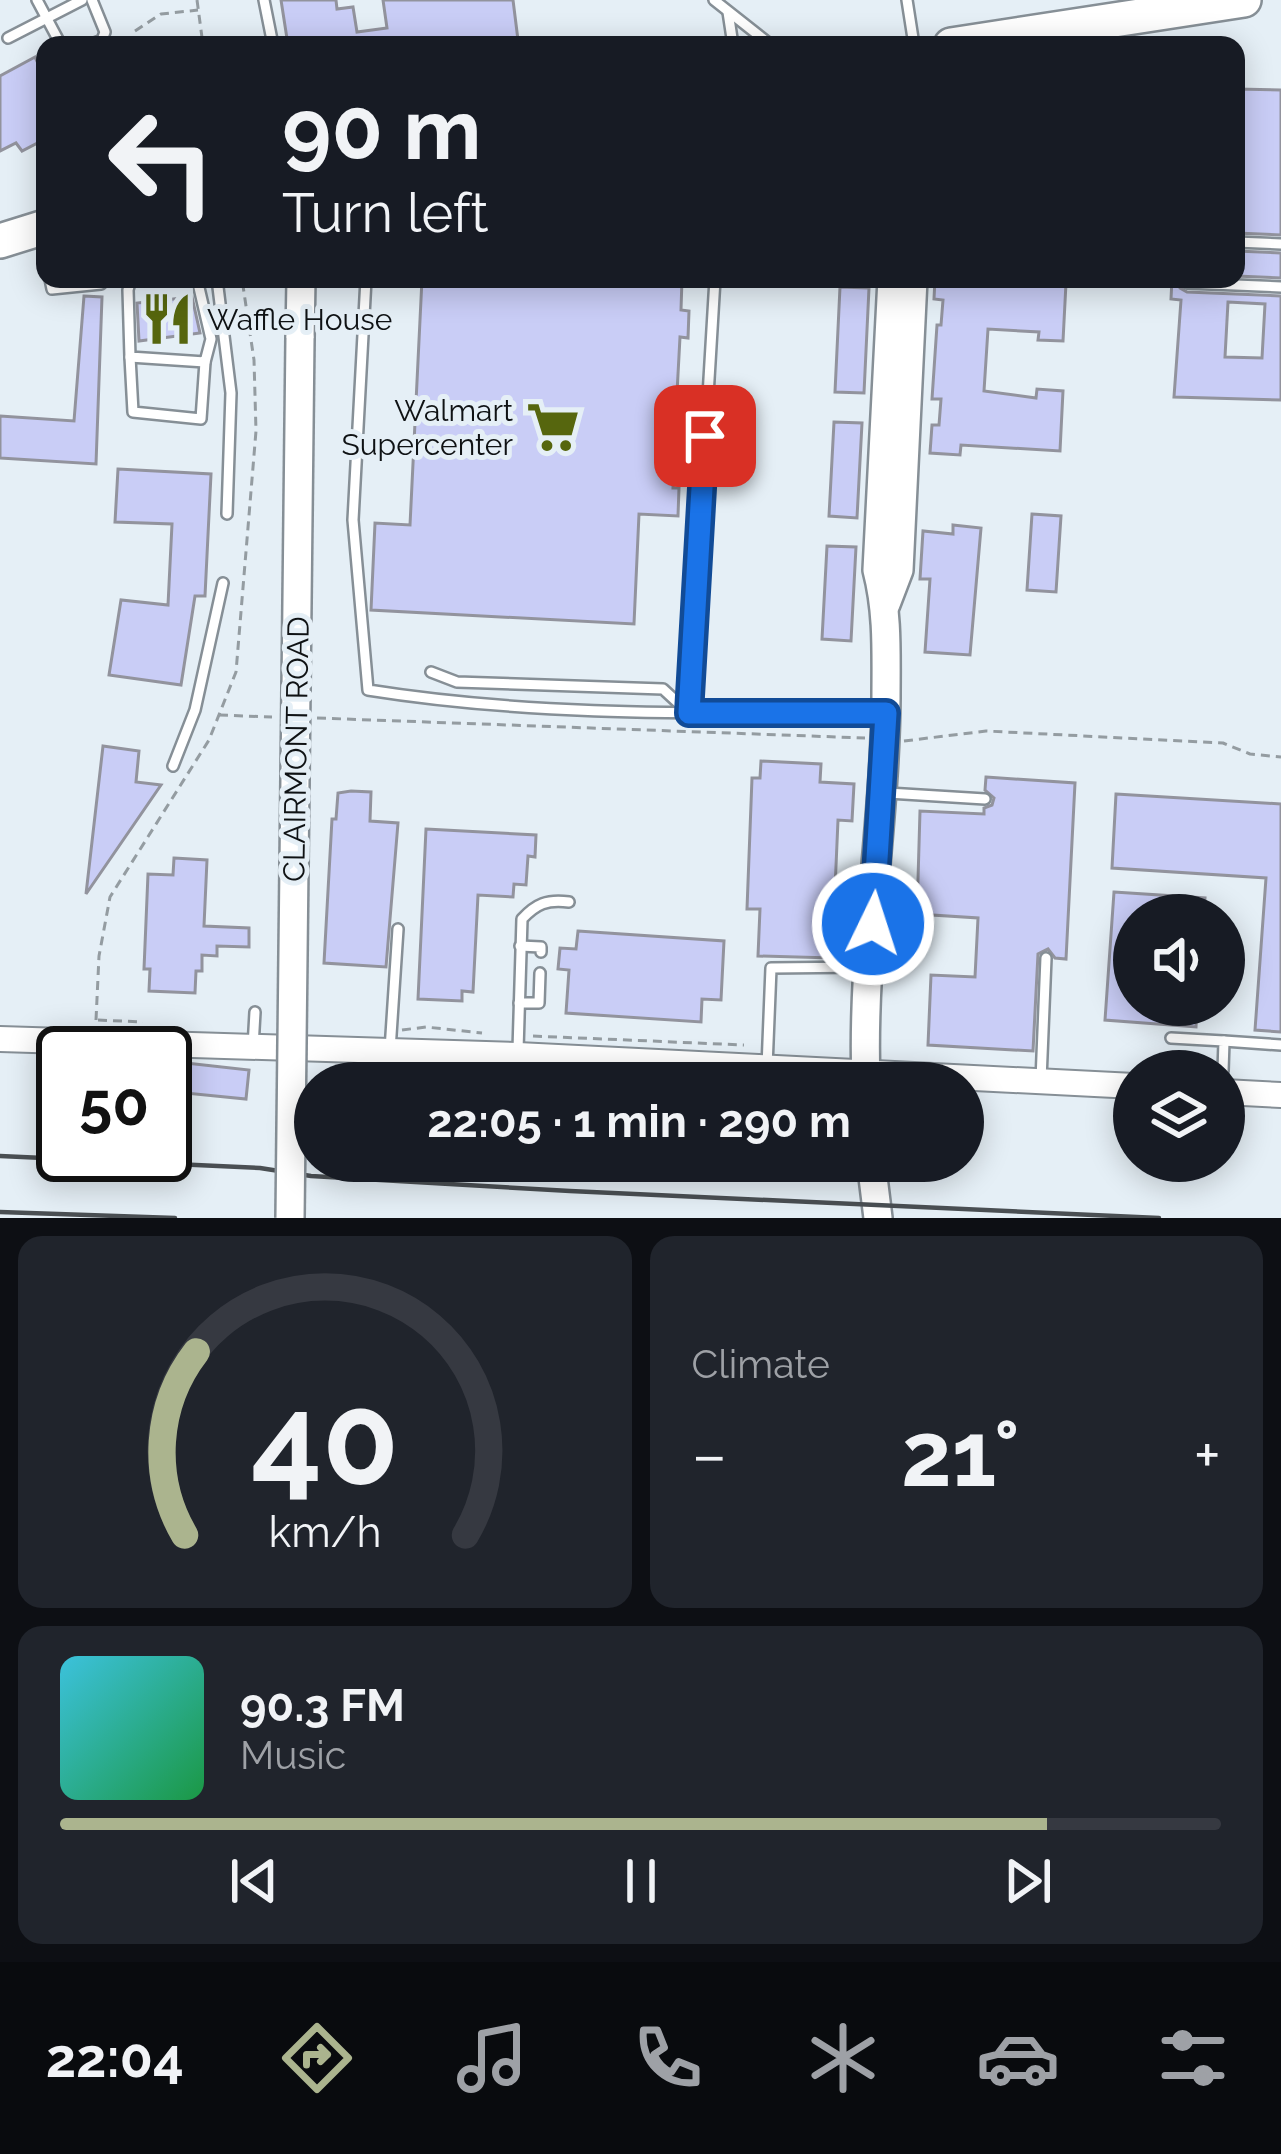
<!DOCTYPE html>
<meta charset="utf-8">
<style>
body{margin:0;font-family:Raleway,sans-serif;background:#20242c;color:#f1f3f6;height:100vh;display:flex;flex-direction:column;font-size:45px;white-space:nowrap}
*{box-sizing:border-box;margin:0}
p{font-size:39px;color:#9ea1a6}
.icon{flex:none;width:66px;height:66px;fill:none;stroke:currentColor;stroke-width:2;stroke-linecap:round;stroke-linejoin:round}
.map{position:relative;height:1218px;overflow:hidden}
.details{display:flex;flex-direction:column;gap:18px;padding:18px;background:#0d0f14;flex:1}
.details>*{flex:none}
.guide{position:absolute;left:36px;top:36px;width:1209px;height:252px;border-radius:24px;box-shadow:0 6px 30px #0003;background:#171b24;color:#f1f3f6;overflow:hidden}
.buttons{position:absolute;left:1113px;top:894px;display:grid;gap:24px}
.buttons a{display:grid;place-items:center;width:132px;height:132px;border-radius:50%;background:#171b24;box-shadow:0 6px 30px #0003;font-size:60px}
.speed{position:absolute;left:36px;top:1026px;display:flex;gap:24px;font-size:60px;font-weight:700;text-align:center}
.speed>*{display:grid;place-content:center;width:156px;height:156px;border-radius:50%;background:#171b24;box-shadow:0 6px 30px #0003;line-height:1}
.speed .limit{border:6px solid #111;border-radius:18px;background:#fff;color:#111}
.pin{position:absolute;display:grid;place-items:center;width:102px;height:102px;color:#fff;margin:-51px;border-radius:24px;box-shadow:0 6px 18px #0006}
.me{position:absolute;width:132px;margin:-66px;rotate:4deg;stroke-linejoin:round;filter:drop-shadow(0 0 9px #0008)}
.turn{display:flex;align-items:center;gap:42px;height:252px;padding:0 48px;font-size:54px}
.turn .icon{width:156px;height:156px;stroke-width:2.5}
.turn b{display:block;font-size:84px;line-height:102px}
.big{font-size:90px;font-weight:700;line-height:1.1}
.details .tile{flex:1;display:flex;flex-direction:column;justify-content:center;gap:18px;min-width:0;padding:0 42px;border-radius:24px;background:#20242c}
.details .dial{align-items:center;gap:0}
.dial svg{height:312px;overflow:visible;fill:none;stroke:#363941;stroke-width:7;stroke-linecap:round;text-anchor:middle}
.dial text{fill:#f1f3f6;stroke:none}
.song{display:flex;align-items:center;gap:36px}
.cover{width:144px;height:144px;border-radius:18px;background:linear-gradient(135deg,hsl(190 70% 55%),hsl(140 70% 35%))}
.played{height:12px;border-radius:6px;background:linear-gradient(90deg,#abb48e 85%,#363941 85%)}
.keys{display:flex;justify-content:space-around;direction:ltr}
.heat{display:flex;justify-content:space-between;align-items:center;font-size:66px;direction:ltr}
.details .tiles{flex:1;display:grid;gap:18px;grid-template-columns:1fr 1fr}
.tile:last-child{grid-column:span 2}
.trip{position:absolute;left:294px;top:1062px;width:690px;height:120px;border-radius:60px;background:#171b24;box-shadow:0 6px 30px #0003;font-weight:700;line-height:120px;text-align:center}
.tabs{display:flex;height:192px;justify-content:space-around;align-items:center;background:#090b0e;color:#9ea1a6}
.tabs .icon{width:84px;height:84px}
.tabs .current{color:#abb48e}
.tabs b{font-size:54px;color:#f1f3f6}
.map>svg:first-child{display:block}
.building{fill:#c9cdf6;stroke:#92939d;stroke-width:3;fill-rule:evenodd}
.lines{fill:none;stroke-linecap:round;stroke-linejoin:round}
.service-casing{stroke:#868f96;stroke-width:14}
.tertiary-casing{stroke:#868f96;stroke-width:28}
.secondary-casing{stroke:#868f96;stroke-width:32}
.trunk-casing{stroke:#868f96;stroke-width:38}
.path{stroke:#949ca1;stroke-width:3;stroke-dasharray:9 6;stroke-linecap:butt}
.service{stroke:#fff;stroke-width:9}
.tertiary{stroke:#fff;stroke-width:24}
.secondary{stroke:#fff;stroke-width:27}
.trunk{stroke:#fff;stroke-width:33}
.rail{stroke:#4a4f53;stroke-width:4.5}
.secondary-bridge-casing{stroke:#868f96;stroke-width:32;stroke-linecap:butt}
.secondary-bridge{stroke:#fff;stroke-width:27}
.route-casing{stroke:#114b97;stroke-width:30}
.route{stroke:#1a73e8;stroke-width:21}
.labels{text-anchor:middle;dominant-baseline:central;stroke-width:10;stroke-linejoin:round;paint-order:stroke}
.poi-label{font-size:30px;fill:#0f1214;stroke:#e5eff6;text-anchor:start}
.street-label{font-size:30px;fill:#0f1214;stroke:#e5eff6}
</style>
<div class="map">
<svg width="1281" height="1218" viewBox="0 0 1281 1218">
<rect width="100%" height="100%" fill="#e5eff6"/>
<g class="building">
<polygon points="281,0 336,0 337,9 353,7 357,32 387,28 383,0 513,0 518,40 485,45 288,45"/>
<polygon points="35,57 45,78 45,139 22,151 16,143 0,151 0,76"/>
<polygon points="1236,89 1281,90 1281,235 1236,233"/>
<polygon points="1236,251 1281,253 1281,278 1236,276"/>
<polygon points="422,279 682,279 681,310 689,311 688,338 680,337 677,393 693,393 690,462 674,461 673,488 679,488 678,516 639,514 634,624 371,610 375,523 410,525"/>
<polygon points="935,279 1066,283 1063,341 1038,340 1039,332 988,329 984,391 1036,398 1037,389 1063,391 1060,451 961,445 960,455 930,453 932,425 939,425 941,399 932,399 937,325 941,325 943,300 934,299"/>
<path d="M1172,279H1178L1180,288L1187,292L1281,296V400L1174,397L1181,300L1171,299ZM1228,302L1265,304L1262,358L1225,357Z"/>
<polygon points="840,287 869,288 864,393 835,392"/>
<polygon points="84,296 102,297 96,464 0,458 0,416 74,421"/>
<polygon points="192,297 200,333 139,341 137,303"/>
<polygon points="834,422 862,423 857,518 829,516"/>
<polygon points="118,469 211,474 205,596 195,596 181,685 109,675 121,600 168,605 172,524 115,522"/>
<polygon points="1032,514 1061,516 1056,592 1027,590"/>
<polygon points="953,525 981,528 970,655 925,652 930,579 920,579 923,531 953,534"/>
<polygon points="827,546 856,547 851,641 822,639"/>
<polygon points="103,746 139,751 136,782 161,785 86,894"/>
<polygon points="761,761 821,764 820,782 854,784 852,821 838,820 832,958 758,956 760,909 747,909 752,778 760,778"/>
<polygon points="986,777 1075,783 1066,959 1055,958 1048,949 1038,954 1033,1051 928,1045 931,975 975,977 978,918 917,914 920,811 984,814 984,808 992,805 994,798 985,790"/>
<polygon points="351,791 371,792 370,821 398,823 386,967 324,963 332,819 336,819 338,793"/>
<polygon points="1116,794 1281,804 1281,1032 1255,1030 1266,878 1112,868"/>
<polygon points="426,829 536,835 535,857 528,856 526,885 514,884 513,897 478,895 473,992 462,991 462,1001 418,999"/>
<polygon points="174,858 207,860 204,926 249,928 249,947 217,946 217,956 202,955 202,971 196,971 195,993 149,991 150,969 144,969 148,874 173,875"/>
<polygon points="1114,892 1205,898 1204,915 1134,915 1134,1005 1197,1005 1196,1027 1105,1020"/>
<polygon points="578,931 724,941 721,1000 702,999 701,1022 566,1013 569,970 558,969 560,948 576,949"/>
<polygon points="186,1063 249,1070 246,1099 165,1091 165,1064"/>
</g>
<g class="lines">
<g class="service-casing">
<g id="service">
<polyline points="37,0 61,45"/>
<polyline points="264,0 273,45"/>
<polyline points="714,0 771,45"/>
<polyline points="907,0 914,45"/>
<polyline points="728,12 733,45"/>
<polyline points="8,38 82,0"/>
<polyline points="89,45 102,40 105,32 92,0"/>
<polyline points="40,234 45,254"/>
<polyline points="1236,242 1281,244"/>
<polyline points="50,279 52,289 101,284 101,279"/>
<polyline points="131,279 128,290 130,357 205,362 211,339 197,279"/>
<polyline points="217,279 231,393 227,514"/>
<path d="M366,279L353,520L368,690C537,717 709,713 879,713"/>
<polyline points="1187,279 1187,283 1281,287"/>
<polyline points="130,357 133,412 201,419 205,362"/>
<polyline points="431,672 457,682 663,689 689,713 715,279"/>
<polyline points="173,766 195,710 223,583"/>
<polyline points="888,793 985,799"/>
<polyline points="520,946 541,947 541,952"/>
<polyline points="519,1003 539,1003 540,973"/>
<polyline points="1171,1038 1224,1041 1223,1071"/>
<polyline points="1224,1041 1281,1045"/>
<polyline points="253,1047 255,1012"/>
<polyline points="390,1050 398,929"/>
<path d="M518,1050L522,919C536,904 547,899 569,902"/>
<polyline points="767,1067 771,968 864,967"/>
<polyline points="1041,1080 1046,958"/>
<polyline points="555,1083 556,1058"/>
</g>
</g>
<g class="tertiary-casing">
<g id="tertiary">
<polyline points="0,1039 518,1055 1134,1086"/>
<polyline points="1224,1092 1281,1095"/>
</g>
</g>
<g class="secondary-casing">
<g id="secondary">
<polyline points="300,338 301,279"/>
<polyline points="886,604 899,570 913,279"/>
<path d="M866,1083C861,955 885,826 886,698C886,654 888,612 877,570L892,279"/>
<polyline points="871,1161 878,1218"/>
</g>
</g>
<g class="trunk-casing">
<g id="trunk">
<polyline points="951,45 1244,0"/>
<polyline points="0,241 45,227"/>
</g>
</g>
<g class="path">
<polyline points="197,0 203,45"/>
<polyline points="135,31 161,14 198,10"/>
<polyline points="219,715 272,717"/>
<polyline points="317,718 865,738"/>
<polyline points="904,741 986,731 1223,743 1250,754 1281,757"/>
<polyline points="96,1020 99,956 110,897 209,740 236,672 256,431 254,360 242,279"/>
<polyline points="98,1020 143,1022"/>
<polyline points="402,1030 426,1027 482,1033"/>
<polyline points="533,1036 744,1045"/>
<polyline points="434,1074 545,1080"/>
<polyline points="566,1080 611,1083"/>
</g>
<use href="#service" class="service"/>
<use href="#tertiary" class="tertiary"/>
<use href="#secondary" class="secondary"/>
<use href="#trunk" class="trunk"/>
<g class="rail">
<polyline points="0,1156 260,1168 311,1176 570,1191 1159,1218"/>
<polyline points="0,1212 175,1218"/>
</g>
<g class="secondary-bridge-casing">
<polyline id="secondary-bridge" points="290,1218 300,338"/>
</g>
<use href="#secondary-bridge" class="secondary-bridge"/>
</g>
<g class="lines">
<g class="route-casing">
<polyline id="route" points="705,436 689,713 886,713 873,924"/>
</g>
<use href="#route" class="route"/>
</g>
<defs>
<g id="restaurant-bare" transform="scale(4.14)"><path d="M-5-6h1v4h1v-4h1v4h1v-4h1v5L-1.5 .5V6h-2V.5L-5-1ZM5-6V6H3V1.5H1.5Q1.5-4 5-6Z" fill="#56660e" stroke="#e5eff6" stroke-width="2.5" paint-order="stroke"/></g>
<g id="supermarket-bare" transform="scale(4.14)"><path d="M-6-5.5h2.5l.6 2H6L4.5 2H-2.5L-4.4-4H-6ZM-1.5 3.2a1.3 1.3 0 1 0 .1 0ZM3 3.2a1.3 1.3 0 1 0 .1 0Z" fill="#56660e" stroke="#e5eff6" stroke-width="2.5" paint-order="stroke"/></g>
</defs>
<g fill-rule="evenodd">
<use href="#restaurant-bare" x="167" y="319"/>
<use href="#supermarket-bare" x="553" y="427"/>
</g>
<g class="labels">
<g class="poi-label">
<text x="207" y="319">Waffle House</text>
<text x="513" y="410" text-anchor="end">Walmart<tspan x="513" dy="34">Supercenter</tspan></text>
</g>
<g class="street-label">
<text transform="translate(296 749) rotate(-89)">CLAIRMONT ROAD</text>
</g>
</g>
</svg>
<div class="buttons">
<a><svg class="icon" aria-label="sound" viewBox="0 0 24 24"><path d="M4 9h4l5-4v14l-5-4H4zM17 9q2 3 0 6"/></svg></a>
<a><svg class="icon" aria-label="layers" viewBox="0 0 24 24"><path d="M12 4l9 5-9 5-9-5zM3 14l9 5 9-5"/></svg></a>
</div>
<div class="speed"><div class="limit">50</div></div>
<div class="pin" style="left:705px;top:436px;background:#d93025"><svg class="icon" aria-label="arrive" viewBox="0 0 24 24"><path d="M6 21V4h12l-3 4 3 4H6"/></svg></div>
<svg class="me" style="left:873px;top:924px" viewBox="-20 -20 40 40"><circle r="17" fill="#1a73e8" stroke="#fff" stroke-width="3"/><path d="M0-11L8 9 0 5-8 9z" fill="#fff"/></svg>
<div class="trip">22:05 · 1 min · 290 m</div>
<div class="guide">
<div class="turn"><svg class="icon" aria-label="left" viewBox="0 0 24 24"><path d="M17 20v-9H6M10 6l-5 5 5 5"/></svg><div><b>90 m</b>Turn left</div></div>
</div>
</div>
<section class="details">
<div class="tiles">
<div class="tile dial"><svg viewBox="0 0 100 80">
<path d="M14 69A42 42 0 1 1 86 69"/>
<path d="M14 69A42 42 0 0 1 17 22" stroke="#abb48e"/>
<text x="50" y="56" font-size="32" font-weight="700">40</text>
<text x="50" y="72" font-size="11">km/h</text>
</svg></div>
<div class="tile"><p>Climate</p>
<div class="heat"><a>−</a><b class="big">21°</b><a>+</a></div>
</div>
<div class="tile">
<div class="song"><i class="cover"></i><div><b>90.3 FM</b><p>Music</p></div></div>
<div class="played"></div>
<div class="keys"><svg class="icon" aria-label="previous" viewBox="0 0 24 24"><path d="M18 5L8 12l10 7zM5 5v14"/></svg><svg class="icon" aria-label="pause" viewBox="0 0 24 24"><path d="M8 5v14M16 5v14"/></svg><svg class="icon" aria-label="next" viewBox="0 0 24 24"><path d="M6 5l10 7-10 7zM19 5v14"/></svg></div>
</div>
</div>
</section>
<nav class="tabs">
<b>22:04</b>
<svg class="icon current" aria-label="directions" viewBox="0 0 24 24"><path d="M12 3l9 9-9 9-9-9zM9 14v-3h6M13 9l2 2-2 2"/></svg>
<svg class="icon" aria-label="music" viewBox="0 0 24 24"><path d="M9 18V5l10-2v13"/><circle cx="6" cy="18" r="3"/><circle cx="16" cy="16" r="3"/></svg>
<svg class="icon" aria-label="phone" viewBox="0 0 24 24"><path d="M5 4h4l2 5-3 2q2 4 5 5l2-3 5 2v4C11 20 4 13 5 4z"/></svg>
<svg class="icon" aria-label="climate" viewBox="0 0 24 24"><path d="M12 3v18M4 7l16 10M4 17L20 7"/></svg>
<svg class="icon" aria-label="car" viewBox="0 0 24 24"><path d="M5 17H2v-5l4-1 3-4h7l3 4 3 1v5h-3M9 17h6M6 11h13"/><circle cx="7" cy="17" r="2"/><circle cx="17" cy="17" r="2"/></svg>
<svg class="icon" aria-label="filters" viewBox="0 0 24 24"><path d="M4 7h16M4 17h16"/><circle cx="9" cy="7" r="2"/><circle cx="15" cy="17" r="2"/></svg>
</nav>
